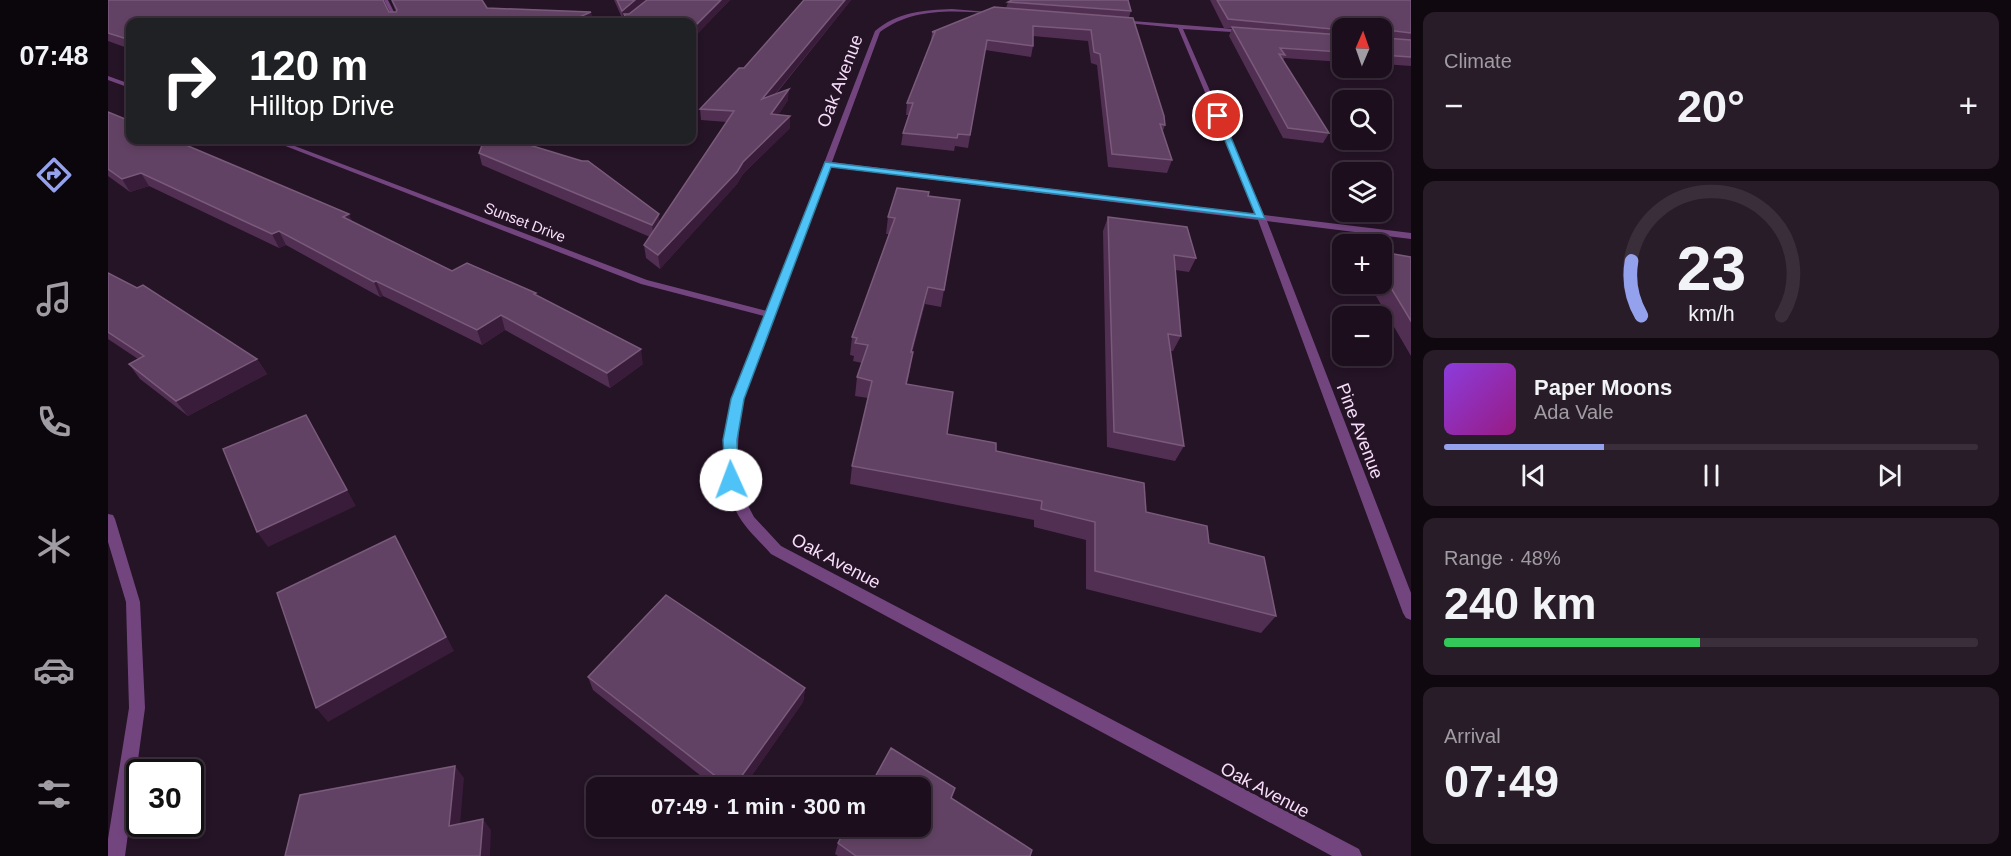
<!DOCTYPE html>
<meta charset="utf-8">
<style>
body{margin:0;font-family:Arial,sans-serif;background:#291c29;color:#f1f3f6;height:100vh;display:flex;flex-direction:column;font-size:22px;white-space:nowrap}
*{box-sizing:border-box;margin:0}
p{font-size:20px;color:#a09ca3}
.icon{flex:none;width:33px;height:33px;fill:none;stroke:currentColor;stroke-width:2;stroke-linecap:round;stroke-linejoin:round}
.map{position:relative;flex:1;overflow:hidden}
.sheet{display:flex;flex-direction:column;gap:12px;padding:12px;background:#0f080f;width:600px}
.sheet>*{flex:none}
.hud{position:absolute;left:18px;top:18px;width:570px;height:126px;border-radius:12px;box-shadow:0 3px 9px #0003,0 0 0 2px #3a2e3b;background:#202124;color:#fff;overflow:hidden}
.needle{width:39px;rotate:2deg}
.tools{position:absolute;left:1224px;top:18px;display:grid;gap:12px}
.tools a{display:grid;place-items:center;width:60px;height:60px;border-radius:12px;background:#1c0e1c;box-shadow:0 3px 9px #0003,0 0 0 2px #3a2e3b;font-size:30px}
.speed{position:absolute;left:18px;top:759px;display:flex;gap:12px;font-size:30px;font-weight:700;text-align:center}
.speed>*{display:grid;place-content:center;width:78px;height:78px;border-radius:50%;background:#1c0e1c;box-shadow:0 3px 9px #0003,0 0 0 2px #3a2e3b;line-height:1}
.speed .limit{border:3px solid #111;border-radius:9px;background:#fff;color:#111}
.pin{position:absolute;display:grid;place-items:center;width:51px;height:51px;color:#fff;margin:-26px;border:3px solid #fff;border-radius:50%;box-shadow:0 2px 6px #0007}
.me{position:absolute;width:66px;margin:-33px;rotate:358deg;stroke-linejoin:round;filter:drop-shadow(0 0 4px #0008)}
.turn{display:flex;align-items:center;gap:21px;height:126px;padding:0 24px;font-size:27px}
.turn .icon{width:78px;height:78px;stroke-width:2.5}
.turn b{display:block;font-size:42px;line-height:51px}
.big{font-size:45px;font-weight:700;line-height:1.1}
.sheet .tile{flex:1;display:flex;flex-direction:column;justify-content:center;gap:9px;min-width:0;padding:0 21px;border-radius:12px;background:#291c29}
.sheet .dial{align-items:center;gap:0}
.dial svg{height:156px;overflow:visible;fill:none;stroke:#3a2e3b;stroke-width:7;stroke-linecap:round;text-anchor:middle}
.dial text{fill:#f1f3f6;stroke:none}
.song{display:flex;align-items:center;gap:18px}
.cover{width:72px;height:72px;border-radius:9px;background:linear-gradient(135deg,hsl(270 70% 55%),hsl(310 70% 35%))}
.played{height:6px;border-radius:3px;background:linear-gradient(90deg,#94a1ed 30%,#3a2e3b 30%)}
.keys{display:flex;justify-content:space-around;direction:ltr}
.heat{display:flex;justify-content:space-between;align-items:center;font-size:33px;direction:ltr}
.charge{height:9px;border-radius:4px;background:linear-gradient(90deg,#34c759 48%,#3a2e3b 0)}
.trip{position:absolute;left:478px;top:777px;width:345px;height:60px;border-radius:12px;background:#1c0e1c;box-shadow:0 3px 9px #0003,0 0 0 2px #3a2e3b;font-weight:700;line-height:60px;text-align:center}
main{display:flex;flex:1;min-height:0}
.menu{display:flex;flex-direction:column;width:108px;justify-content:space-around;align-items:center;background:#0b060b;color:#a09ca3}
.menu .icon{width:42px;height:42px}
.menu .current{color:#94a1ed}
.menu b{font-size:27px;color:#f1f3f6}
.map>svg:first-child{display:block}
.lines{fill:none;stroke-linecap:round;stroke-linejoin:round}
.minor{fill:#73457f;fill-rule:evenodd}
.wall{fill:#512f52}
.shaded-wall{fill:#381c39}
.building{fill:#624264;stroke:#7a5a7b;stroke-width:1.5}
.route{fill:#4fc3f7;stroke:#337fa1;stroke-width:1.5}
.labels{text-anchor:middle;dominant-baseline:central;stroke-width:6;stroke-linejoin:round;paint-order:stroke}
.far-street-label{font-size:15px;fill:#f7ddfa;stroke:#251326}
.street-label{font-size:18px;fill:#f7ddfa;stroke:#251326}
</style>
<main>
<nav class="menu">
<b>07:48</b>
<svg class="icon current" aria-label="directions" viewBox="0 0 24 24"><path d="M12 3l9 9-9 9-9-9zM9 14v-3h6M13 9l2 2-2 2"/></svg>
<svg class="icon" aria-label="music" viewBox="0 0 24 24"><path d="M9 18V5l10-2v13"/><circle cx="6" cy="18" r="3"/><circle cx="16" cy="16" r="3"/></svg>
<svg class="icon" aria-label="phone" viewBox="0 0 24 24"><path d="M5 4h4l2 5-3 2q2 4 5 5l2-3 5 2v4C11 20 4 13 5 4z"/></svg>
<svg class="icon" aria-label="climate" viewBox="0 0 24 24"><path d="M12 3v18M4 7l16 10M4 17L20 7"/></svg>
<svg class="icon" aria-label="car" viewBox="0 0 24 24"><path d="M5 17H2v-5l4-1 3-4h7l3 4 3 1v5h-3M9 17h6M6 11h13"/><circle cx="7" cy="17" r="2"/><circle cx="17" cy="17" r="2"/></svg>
<svg class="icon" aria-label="filters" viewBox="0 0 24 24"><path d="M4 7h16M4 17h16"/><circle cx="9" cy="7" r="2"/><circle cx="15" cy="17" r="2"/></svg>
</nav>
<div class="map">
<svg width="1303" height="856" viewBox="0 0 1303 856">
<rect width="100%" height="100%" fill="#251326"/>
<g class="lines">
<g class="minor">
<polygon points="276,0 280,0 290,20 286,20"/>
<path d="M844,9L892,13L890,14C850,11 807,6 772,32L724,162L1148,214L1070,28L1009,22L1012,20L1138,30L1140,33L1075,29L1156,215L1303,233V239L1159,221L1303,593V620L1298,618L1295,613L1150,220L722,167L636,399L631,427L629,469L635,496L646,517L673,546L1251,849L1254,856H1224L663,554C651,540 636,528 628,511C596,448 633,376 656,316L533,284L162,140H171L539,280L659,311L767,31C789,12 816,10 844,9Z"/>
<polygon points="0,76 22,84 22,88 0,80"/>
<polygon points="0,514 5,515 7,519 32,602 37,708 17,856 0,856 0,839 21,708 18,602 0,542"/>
</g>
</g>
<g class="wall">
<polygon points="0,0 288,12 283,0 374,0 379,8 483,12 484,22 22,22 22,49 0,41"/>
<polygon points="506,0 622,0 588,35 584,35 584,22 517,22 517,19 515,20"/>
<polygon points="696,0 743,0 668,94 680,100 670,115 682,116 682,128 635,174 629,184 552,269 538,258 536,245 542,237 374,165 371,153 552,222 619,122 593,120 592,109 636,68"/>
<polygon points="1102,0 1303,0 1303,66 1274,64 1274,28 1234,28 1234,62 1176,58 1175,61 1221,133 1215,143 1175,138 1121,36 1124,28 1116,28"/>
<polygon points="900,2 1023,11 1021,17 1057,125 1055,131 1064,160 1059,173 1000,167 989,65 983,63 980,41 925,36 925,46 923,57 877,50 860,148 847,146 846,151 793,145 795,133 801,115 798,115 799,103 823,42 824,32 898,8"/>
<polygon points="0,112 244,221 344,271 429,296 535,364 502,388 397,330 374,345 275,296 272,297 178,245 171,248 41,186 22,192 0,176"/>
<polygon points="820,196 836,290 833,307 817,304 804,352 802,370 799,384 839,434 888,451 1038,512 1101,543 1168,616 1153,633 978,589 978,540 926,527 926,520 742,484 744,466 760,398 747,396 749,377 754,363 745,361 746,356 742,355 744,337 781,234 778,234 780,217"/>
<polygon points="1000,217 1088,258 1081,272 1067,270 1073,336 1065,351 1062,351 1076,446 1067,461 999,447 995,231"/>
<polygon points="1274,252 1303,257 1303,356 1261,284 1274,284"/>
<polygon points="0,273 149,359 159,374 80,416 32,379 21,364 30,359 0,339"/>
<polygon points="480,677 697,688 695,702 635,788 608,788 485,690"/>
<polygon points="730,843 922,856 730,856 727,854"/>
</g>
<g class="shaded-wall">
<polygon points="527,0 540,0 518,18 516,14 517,19 515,20 514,11"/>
<polygon points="613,0 622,0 588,35 588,25"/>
<polygon points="737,0 743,0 654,110 654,99"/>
<polygon points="483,12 484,22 460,22"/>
<polygon points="681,89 680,100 663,126 663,114"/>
<polygon points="682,116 682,128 635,174 629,184 552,269 550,255 635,162"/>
<polygon points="33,173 41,186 22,192 14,179"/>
<polygon points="241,214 247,227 235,217"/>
<polygon points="551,214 552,228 546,239 544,225"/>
<polygon points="171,231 178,245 171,248 164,234"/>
<polygon points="268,281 275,296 272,297 266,282"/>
<polygon points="820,287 817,304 800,370 803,352"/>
<polygon points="393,315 397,330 374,345 369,330"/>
<polygon points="533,349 535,364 502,388 499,373"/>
<polygon points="149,359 159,374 80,416 68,401"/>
<polygon points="198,415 248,506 160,547 149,532"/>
<polygon points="287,536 346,651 220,722 208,708"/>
<polygon points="697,688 695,702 635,788 625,788"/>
<polygon points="347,766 356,778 351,837 341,826"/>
<polygon points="375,819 383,830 382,856 372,856"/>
</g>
<g class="building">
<polygon points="0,0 275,0 281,12 288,12 289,10 284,0 374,0 379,8 483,12 460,22 22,22 22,40 0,33"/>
<polygon points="509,0 527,0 514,11"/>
<polygon points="539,0 613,0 588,25 584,25 584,22 554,22 519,20 516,14 521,14"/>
<polygon points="696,0 737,0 654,99 681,89 663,114 682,116 635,162 629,172 550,255 536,245 626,111 592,109 631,68 636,68"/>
<polygon points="904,0 1020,0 1023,11 900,2"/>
<polygon points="1109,0 1303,0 1303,33 1279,30 1277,38 1303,40 1303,57 1274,55 1274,28 1234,28 1234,30 1120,19"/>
<polygon points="886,7 1025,18 1056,116 1057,125 1052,124 1064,160 1004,154 992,54 986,52 983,30 925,26 925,46 879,40 862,135 850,134 849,138 795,133 805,103 799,103 827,32 824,32"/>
<polygon points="1124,27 1234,35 1234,52 1172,48 1177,55 1171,54 1221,133 1180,128"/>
<polygon points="0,112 22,121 22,140 66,140 241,214 235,217 344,271 359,263 428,293 426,294 533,349 499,373 393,315 369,330 268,281 266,282 171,231 164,234 33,173 14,179 0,169"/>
<polygon points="376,140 405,140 474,161 480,161 551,214 544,225 371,153"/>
<polygon points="789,188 821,192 820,196 852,200 836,290 820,287 803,352 805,352 798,384 845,392 839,434 888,443 888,451 1036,483 1038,512 1099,526 1101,543 1156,557 1168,616 987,571 987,522 933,509 934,501 744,466 764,381 749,377 760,345 747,343 749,338 744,337 787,218 780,217"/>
<polygon points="1000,217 1079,227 1088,258 1066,255 1073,336 1060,334 1076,446 1006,432"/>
<polygon points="1274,252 1303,257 1303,321 1274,273"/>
<polygon points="0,273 29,288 35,285 149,359 68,401 21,364 36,356 0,332"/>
<polygon points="198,415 239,490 149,532 115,449"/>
<polygon points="287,536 338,637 208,708 169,593"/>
<polygon points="558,595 697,688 625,788 623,788 480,677"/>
<polygon points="783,748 847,788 843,798 924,850 922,856 748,856 730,843 739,826 813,826 813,788 761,788"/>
<polygon points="347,766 341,826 375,819 372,856 177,856 192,795"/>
</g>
<polygon class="route" points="1110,114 1114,116 1157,219 723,167 636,399 629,440 630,480 628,483 618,483 615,440 623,399 717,162 1147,214 1107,116"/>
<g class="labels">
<g class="far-street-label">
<text transform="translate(417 222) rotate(21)">Sunset Drive</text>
</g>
<g class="street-label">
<text transform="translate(732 81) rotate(-69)">Oak Avenue</text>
<text transform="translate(1252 431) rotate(69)">Pine Avenue</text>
<text transform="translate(728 561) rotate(28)">Oak Avenue</text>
<text transform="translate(1157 790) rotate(28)">Oak Avenue</text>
</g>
</g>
</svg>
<div class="tools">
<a><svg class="needle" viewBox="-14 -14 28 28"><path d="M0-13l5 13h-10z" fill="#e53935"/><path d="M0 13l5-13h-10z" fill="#a09ca3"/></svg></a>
<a><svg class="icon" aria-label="search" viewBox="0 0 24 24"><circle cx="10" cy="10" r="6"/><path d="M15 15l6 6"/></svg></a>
<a><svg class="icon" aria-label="layers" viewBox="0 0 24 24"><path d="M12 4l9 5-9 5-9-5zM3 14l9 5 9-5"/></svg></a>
<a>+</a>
<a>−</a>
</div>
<div class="speed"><div class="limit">30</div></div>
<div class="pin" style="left:1110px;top:116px;background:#d93025"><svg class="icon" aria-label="arrive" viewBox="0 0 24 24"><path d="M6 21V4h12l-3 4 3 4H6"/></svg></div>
<svg class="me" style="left:623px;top:480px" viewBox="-20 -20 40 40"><circle r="19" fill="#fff"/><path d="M0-13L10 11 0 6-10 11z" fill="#4fc3f7"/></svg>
<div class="trip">07:49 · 1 min · 300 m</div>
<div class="hud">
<div class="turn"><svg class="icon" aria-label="right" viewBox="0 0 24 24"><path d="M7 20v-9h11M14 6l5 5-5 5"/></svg><div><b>120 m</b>Hilltop Drive</div></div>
</div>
</div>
<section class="sheet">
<div class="tile"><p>Climate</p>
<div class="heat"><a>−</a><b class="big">20°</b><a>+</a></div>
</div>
<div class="tile dial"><svg viewBox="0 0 100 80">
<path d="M14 69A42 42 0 1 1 86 69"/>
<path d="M14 69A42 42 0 0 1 9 41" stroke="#94a1ed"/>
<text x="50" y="56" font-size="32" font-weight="700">23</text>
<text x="50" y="72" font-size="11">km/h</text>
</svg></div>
<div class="tile">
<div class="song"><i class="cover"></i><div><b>Paper Moons</b><p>Ada Vale</p></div></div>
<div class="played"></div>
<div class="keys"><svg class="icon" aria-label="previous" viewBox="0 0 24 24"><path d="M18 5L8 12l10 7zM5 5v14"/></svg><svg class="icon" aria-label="pause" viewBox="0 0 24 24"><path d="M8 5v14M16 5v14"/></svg><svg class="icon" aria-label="next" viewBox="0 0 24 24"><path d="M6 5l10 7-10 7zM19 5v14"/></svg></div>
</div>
<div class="tile"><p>Range · 48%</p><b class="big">240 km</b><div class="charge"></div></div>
<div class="tile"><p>Arrival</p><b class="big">07:49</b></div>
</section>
</main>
